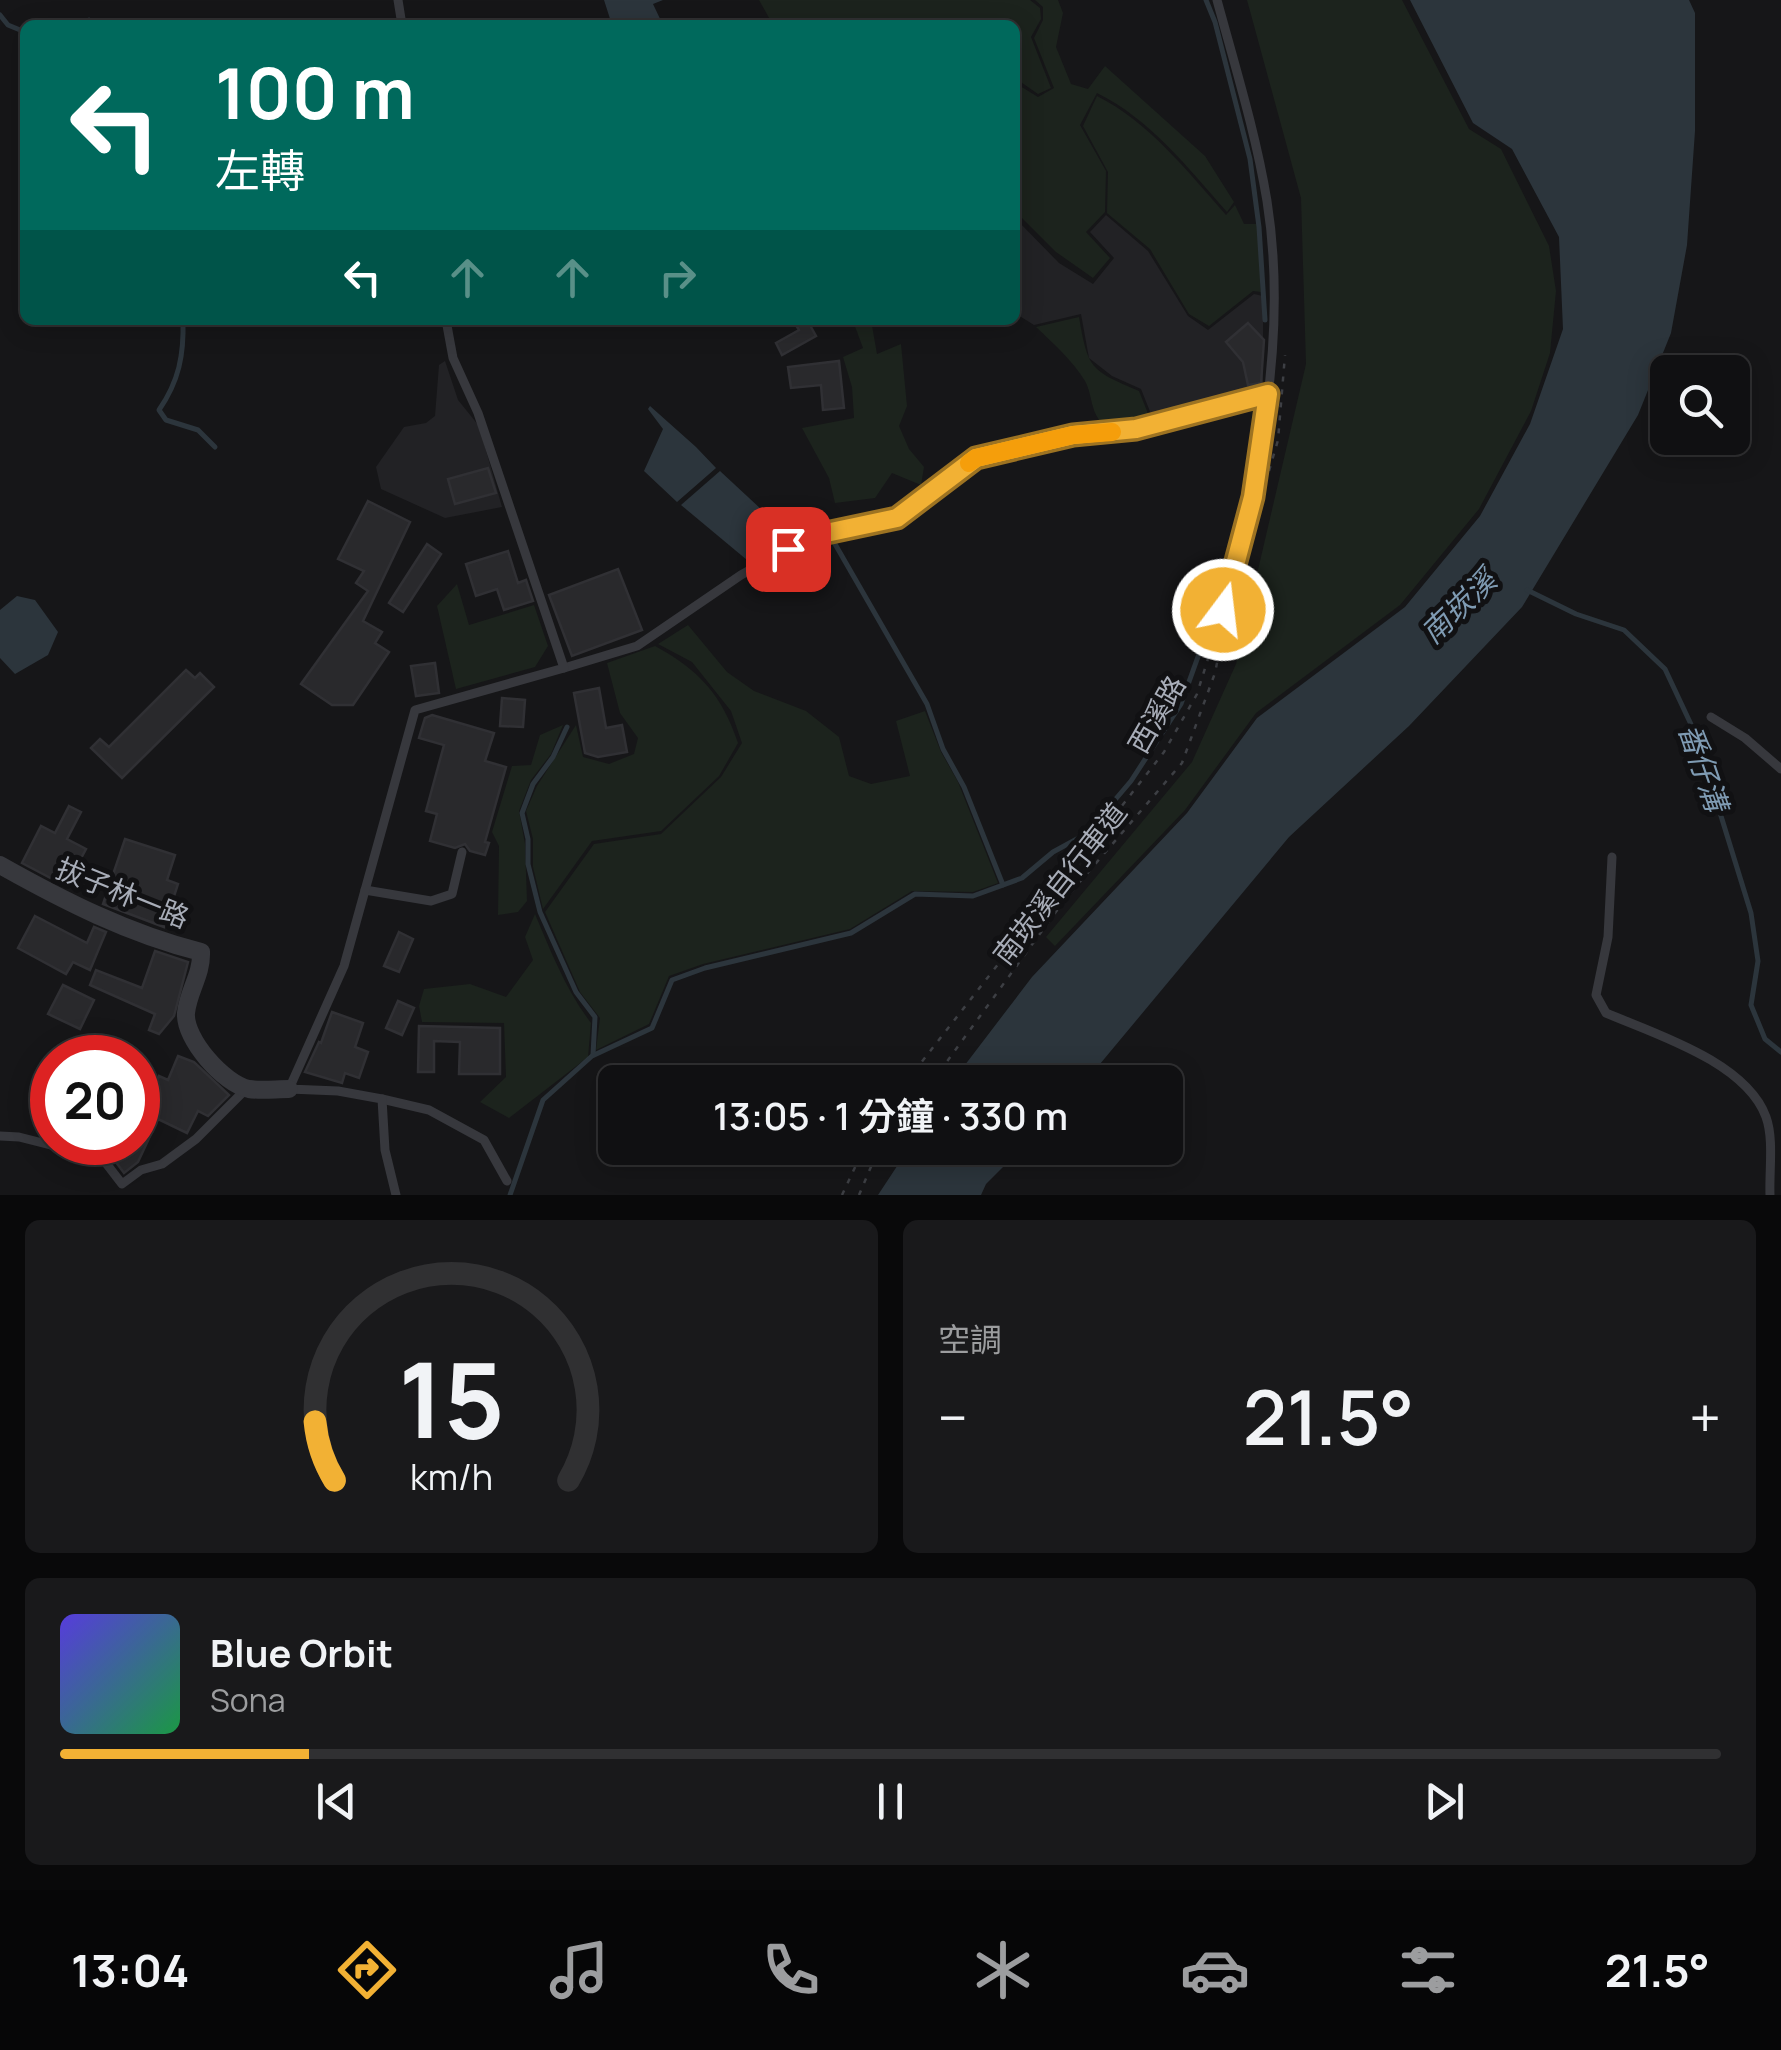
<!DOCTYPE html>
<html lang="zh-TW">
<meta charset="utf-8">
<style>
body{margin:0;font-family:Manrope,"Noto Sans TC",sans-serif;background:#19191b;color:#f1f3f6;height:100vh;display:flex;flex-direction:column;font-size:38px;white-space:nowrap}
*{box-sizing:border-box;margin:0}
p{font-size:32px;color:#9c9d9f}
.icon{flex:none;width:55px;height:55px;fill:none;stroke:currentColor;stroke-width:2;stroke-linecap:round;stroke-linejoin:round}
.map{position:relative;height:1195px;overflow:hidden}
.drawer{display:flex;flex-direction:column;gap:25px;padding:25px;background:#09090a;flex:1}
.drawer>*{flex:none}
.banner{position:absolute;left:20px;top:20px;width:1000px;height:305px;border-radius:15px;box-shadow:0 5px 25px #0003,0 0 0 2px #303032;background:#00695c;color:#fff;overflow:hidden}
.controls{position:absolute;left:1650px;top:355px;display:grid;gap:20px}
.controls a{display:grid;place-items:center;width:100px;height:100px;border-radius:15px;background:#101012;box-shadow:0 5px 25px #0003,0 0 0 2px #303032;font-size:50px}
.speed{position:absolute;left:30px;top:1035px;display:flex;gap:20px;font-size:50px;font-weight:700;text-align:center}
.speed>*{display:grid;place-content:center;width:130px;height:130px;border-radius:50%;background:#101012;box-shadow:0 5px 25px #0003,0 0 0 2px #303032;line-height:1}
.speed .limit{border:15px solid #d22;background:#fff;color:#111}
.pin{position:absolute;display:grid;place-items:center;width:85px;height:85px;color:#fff;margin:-42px;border-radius:20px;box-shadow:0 5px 15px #0006}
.me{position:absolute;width:110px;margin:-55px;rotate:15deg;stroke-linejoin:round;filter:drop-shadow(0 0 8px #0008)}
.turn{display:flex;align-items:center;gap:35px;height:210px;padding:0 30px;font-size:45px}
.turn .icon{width:130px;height:130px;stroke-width:2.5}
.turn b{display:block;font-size:70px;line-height:85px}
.lanes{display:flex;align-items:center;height:95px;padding:0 30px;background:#0003;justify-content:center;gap:50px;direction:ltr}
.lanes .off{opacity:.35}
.big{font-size:75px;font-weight:600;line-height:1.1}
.drawer .widget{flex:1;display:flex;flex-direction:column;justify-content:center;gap:15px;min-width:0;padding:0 35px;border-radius:15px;background:#19191b}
.drawer .dial{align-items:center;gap:0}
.dial svg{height:260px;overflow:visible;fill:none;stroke:#303032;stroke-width:7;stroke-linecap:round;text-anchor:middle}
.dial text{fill:#f1f3f6;stroke:none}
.song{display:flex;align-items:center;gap:30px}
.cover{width:120px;height:120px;border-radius:15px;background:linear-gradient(135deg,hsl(250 70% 55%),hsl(140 70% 35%))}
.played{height:10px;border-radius:5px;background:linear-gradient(90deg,#f2b134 15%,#303032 15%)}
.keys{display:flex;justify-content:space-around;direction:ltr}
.heat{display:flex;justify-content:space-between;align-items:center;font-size:55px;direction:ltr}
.drawer .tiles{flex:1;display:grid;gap:25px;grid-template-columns:1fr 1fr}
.widget:last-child{grid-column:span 2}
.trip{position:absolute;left:598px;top:1065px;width:585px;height:100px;border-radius:15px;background:#101012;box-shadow:0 5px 25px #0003,0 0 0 2px #303032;font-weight:600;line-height:100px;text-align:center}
.tab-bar{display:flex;height:160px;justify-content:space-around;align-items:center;background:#060607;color:#9c9d9f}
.tab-bar .icon{width:70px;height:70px}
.tab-bar .on{color:#f2b134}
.tab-bar b{font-size:45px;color:#f1f3f6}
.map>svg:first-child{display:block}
.built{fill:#222225}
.green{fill:#1c231d}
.water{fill:#2c353c}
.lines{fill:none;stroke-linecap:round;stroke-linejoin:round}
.stream{stroke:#2c353c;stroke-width:5}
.building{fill:#29292c;stroke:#303034;stroke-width:2.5}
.path{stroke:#3d3f44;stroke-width:2.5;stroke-dasharray:5 8;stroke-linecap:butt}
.lane{stroke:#37383d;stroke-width:9}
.street{stroke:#37383d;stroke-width:18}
.route-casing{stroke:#9d7322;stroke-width:25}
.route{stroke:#f2b134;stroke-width:18}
.slow{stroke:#f59e0b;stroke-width:18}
.labels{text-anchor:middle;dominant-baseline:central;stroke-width:10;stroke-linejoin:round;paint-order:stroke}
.street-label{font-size:28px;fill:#a8adb8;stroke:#111113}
.water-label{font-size:30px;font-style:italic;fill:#7f9bb3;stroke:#111113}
</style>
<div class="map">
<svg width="1781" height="1195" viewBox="0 0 1781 1195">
<rect width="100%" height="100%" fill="#161618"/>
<g class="built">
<polygon points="1106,215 1148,251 1188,316 1208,330 1254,294 1263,296 1263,386 1151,414 1141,389 1112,376 1089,358 1081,314 1034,325 1015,313 1015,218 1059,263 1093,284 1114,258 1090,232"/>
<polygon points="445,361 458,400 479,426 502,507 445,518 381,489 376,467 404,427 426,423 435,416 439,365"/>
</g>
<g class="green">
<polygon points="759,0 1030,0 1040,8 1041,19 1031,37 1051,88 1038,94 1015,78 1015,25 773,25"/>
<path d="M1035,0H1058L1063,13L1056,47L1071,84L1088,89L1105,66L1205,156L1234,202L1227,212C1188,168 1150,119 1097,93L1080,125L1106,171L1105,212L1086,232L1110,258L1093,278L1056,252L1015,211V83L1038,97L1054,88L1034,38L1043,20V7Z"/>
<polygon points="1247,0 1402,0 1469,129 1501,149 1549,246 1556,291 1550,353 1531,411 1479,509 1400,605 1256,713 1185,810 1055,946 1046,937 1192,762 1236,664 1306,364 1301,198"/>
<path d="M1097,96C1149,122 1188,172 1226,215L1235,205L1244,224H1258L1261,292L1253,291L1209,326L1189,314L1150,249L1107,213L1108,172L1083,126Z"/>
<path d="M1079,317C1088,369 1090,370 1139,391L1149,416L1103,424C1090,412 1093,396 1085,381C1072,360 1054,344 1036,327Z"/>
<polygon points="810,320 871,320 877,354 901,344 907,406 899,426 909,449 924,467 921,485 892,473 875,498 835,503 829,478 802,428 854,418 852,387 843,357 863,348 853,321"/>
<polygon points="457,584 469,625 534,605 548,646 535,667 456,689 437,606"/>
<polygon points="688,625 727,672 754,691 806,711 839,737 849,776 871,784 910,776 896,721 925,711 941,752 958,782 998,883 973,892 912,891 850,929 703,964 669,976 649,1024 596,1050 600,1018 580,992 545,912 594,844 661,834 721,777 742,743 731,711 692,662 658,644"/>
<path d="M655,646C699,670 722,695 738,743L719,776L661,831L592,841L543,909L533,867V839L526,811L537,786L576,725L583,757L609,764L634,754L638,738L620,713L607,663Z"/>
<polygon points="563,725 551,754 531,780 519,811 525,844 527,901 518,912 498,915 499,846 492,832 512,766 531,765 540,735"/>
<path d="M535,914C551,952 566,990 591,1023L588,1057L509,1118L480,1102L506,1077L504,1023L422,1022L419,1006L424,989L470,984L506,997L533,960L525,937Z"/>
</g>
<g class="water">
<polygon points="604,0 663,0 653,4 663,25 612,25"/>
<polygon points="1410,0 1689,0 1695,13 1695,131 1687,245 1671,333 1638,415 1522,607 1409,726 1289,837 1085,1082 952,1082 1032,977 1187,813 1257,718 1405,607 1480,516 1530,424 1563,329 1559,237 1512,149 1473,123"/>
<polygon points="650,406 696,447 716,468 677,502 644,471 663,429 648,409"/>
<polygon points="720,471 790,536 747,560 681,505"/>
<polygon points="17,596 35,600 58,632 48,655 15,674 0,658 0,610"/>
<polygon points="909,1148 1022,1148 986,1184 981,1195 878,1195"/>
</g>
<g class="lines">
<g class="stream">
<polyline points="1206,0 1215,22 1250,159 1259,227 1265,320"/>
<polyline points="0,15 8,25 25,32"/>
<polyline points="77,25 89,20 95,25"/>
<path d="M183,320C184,355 179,381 159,410L166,420L198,430L215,447"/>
<polyline points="835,544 927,704 943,749 964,787 1003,885"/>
<polyline points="1527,590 1576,614 1624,630 1665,669 1696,735 1751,913 1758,961 1751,1005 1765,1039 1781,1052"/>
<polyline points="567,727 553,757 533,784 522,813 528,839 528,864 540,912 576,992 595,1017 593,1055"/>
<polyline points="510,1195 543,1100 592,1056 652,1028 672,980 705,968 851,933 915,894 973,896 1022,878 1053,852 1086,834 1131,781 1181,704 1213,615 1243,498 1261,408"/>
</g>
</g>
<g class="building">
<polygon points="793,320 807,320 816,336 782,355 776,343 799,330"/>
<polygon points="1248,323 1264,340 1261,383 1248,385 1243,362 1226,342"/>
<polygon points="839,361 844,408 823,410 821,385 791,388 788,367"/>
<polygon points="488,468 496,493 455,504 448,479"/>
<polygon points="368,501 410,522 363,621 382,632 375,643 389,652 353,705 332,705 301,684 368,591 356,583 364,571 338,559"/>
<polygon points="427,544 441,554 403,612 389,603"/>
<polygon points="508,551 518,583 526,580 533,601 504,610 497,589 476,596 466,564"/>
<polygon points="618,569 642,630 572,656 549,595"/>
<polygon points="435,663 439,693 416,696 411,666"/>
<polygon points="186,670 195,678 200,673 214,687 122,778 91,748 100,739 109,747"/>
<polygon points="599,688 606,728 622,725 627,752 598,757 585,753 574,693"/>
<polygon points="502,698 525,700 523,727 500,726"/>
<polygon points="432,715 494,733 485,761 506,767 485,842 489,843 485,855 470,851 465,844 455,848 430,841 437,814 426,811 444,745 419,738 425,718"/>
<polygon points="69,806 81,812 67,839 86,849 66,886 22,863 41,826 55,833"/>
<polygon points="125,839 175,855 167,880 178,884 164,927 103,904"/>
<polygon points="35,916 87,943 94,927 106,932 90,970 73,962 66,974 18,948"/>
<polygon points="399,932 413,939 399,972 384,966"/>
<polygon points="155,951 188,962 174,1016 159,1034 149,1030 155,1014 90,985 96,970 142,988"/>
<polygon points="63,985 94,1000 80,1029 48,1014"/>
<polygon points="398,1001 414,1008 402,1035 386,1028"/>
<polygon points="332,1012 363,1023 355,1047 368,1052 359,1078 345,1073 342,1083 305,1072 319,1042 321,1043"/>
<polygon points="419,1026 500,1028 500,1074 459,1074 460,1042 434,1041 434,1072 418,1072"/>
<polygon points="178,1056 194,1062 229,1095 208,1116 198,1111 187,1133 158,1119 138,1162 124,1173 113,1158 120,1142 138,1142 138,1108 144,1093 151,1096 159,1076 168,1080"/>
</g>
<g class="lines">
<g class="path">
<polyline points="180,19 185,25"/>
<polyline points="1269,471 1278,440 1285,355"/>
<polyline points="906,1082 1164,752 1197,694 1220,620"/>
<polyline points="932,1082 1066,898 1182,763 1215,673 1225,623"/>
<polyline points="842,1195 864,1148"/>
<polyline points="859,1195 873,1162 884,1148"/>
</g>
<g class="lane">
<polyline points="398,0 402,25"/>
<path d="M1217,0C1235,66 1256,134 1267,201C1289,340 1258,478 1223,610"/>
<polyline points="564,668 637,646 741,575 811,536 897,518 976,457 1073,435 1136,429 1268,394"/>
<polyline points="1711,717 1745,738 1781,769"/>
<path d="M1612,857L1608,937L1596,995L1606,1013C1655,1034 1746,1062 1766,1117C1774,1139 1769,1171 1770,1195"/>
<polyline points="365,890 431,901 452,894 462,852"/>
<polyline points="382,1099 429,1110 484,1140 507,1181"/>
<polyline points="0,1136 19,1137 102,1158 122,1184 141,1170 162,1164 196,1139 246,1089"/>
<polyline points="396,1195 385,1150 382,1099 338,1091 289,1089 344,966 415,710 564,668 478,413 453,358 446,320"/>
</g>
<path class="street" d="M0,865C64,901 129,934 201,952C202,975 188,991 186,1013C184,1039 224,1084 249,1089C261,1091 276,1089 289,1089"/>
</g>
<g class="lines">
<g class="route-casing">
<polyline id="route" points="788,549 812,536 897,518 976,458 1073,435 1136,429 1268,394 1253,497 1223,610"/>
</g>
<use href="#route" class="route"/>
<polyline class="slow" points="969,463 976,458 1073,435 1112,432"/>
</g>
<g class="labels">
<g class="street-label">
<text transform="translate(1156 714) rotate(-60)">西溪路</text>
<text transform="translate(1059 883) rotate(-52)">南崁溪自行車道</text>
<text transform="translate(123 892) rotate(22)">拔子林一路</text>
</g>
<g class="water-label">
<text transform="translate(1458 606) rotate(-44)">南崁溪</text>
<text transform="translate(1704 767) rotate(71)">番仔溝</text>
</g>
</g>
</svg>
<div class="controls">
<a><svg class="icon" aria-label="search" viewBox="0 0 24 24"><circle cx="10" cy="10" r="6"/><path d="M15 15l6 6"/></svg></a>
</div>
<div class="speed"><div class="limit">20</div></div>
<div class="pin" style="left:788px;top:549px;background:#d93025"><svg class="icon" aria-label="arrive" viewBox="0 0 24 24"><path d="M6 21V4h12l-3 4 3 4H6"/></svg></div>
<svg class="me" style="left:1223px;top:610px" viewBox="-20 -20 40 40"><circle r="17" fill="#f2b134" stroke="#fff" stroke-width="3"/><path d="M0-11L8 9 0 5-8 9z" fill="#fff"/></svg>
<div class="trip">13:05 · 1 分鐘 · 330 m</div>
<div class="banner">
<div class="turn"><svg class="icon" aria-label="left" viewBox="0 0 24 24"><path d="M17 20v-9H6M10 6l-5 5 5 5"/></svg><div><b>100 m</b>左轉</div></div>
<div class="lanes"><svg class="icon" aria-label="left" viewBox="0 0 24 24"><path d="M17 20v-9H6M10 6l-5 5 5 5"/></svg><svg class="icon off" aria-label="ahead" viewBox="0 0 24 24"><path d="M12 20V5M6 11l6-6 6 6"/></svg><svg class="icon off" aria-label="ahead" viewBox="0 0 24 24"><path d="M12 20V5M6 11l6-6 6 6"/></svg><svg class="icon off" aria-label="right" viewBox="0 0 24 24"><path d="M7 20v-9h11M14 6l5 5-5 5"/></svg></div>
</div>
</div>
<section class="drawer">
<div class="tiles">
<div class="widget dial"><svg viewBox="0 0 100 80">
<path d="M14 69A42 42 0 1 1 86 69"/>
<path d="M14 69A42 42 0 0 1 8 51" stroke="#f2b134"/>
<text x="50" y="56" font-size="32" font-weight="700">15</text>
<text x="50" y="72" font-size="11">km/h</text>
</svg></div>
<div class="widget"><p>空調</p>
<div class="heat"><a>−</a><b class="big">21.5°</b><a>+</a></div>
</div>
<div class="widget">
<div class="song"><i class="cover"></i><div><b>Blue Orbit</b><p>Sona</p></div></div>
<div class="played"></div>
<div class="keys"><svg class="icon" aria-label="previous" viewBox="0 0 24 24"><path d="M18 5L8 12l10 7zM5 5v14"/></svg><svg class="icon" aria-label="pause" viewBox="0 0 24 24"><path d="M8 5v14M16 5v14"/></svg><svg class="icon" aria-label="next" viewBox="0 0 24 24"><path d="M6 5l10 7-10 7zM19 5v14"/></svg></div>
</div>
</div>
</section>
<nav class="tab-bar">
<b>13:04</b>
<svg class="icon on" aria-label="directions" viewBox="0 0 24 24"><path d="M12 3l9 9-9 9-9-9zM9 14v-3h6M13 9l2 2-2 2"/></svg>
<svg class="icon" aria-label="music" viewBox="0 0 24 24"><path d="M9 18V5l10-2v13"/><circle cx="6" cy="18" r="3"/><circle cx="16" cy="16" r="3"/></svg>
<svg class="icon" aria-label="phone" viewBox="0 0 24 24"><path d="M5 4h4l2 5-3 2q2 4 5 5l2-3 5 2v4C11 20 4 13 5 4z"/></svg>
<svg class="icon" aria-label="climate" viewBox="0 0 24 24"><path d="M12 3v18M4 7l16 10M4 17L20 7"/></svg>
<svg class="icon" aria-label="car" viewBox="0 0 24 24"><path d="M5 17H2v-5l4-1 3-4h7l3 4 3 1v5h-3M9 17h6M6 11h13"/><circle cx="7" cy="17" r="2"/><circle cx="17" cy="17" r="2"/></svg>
<svg class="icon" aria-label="filters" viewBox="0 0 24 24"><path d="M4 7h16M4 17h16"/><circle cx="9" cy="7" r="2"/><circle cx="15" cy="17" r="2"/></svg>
<b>21.5°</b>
</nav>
